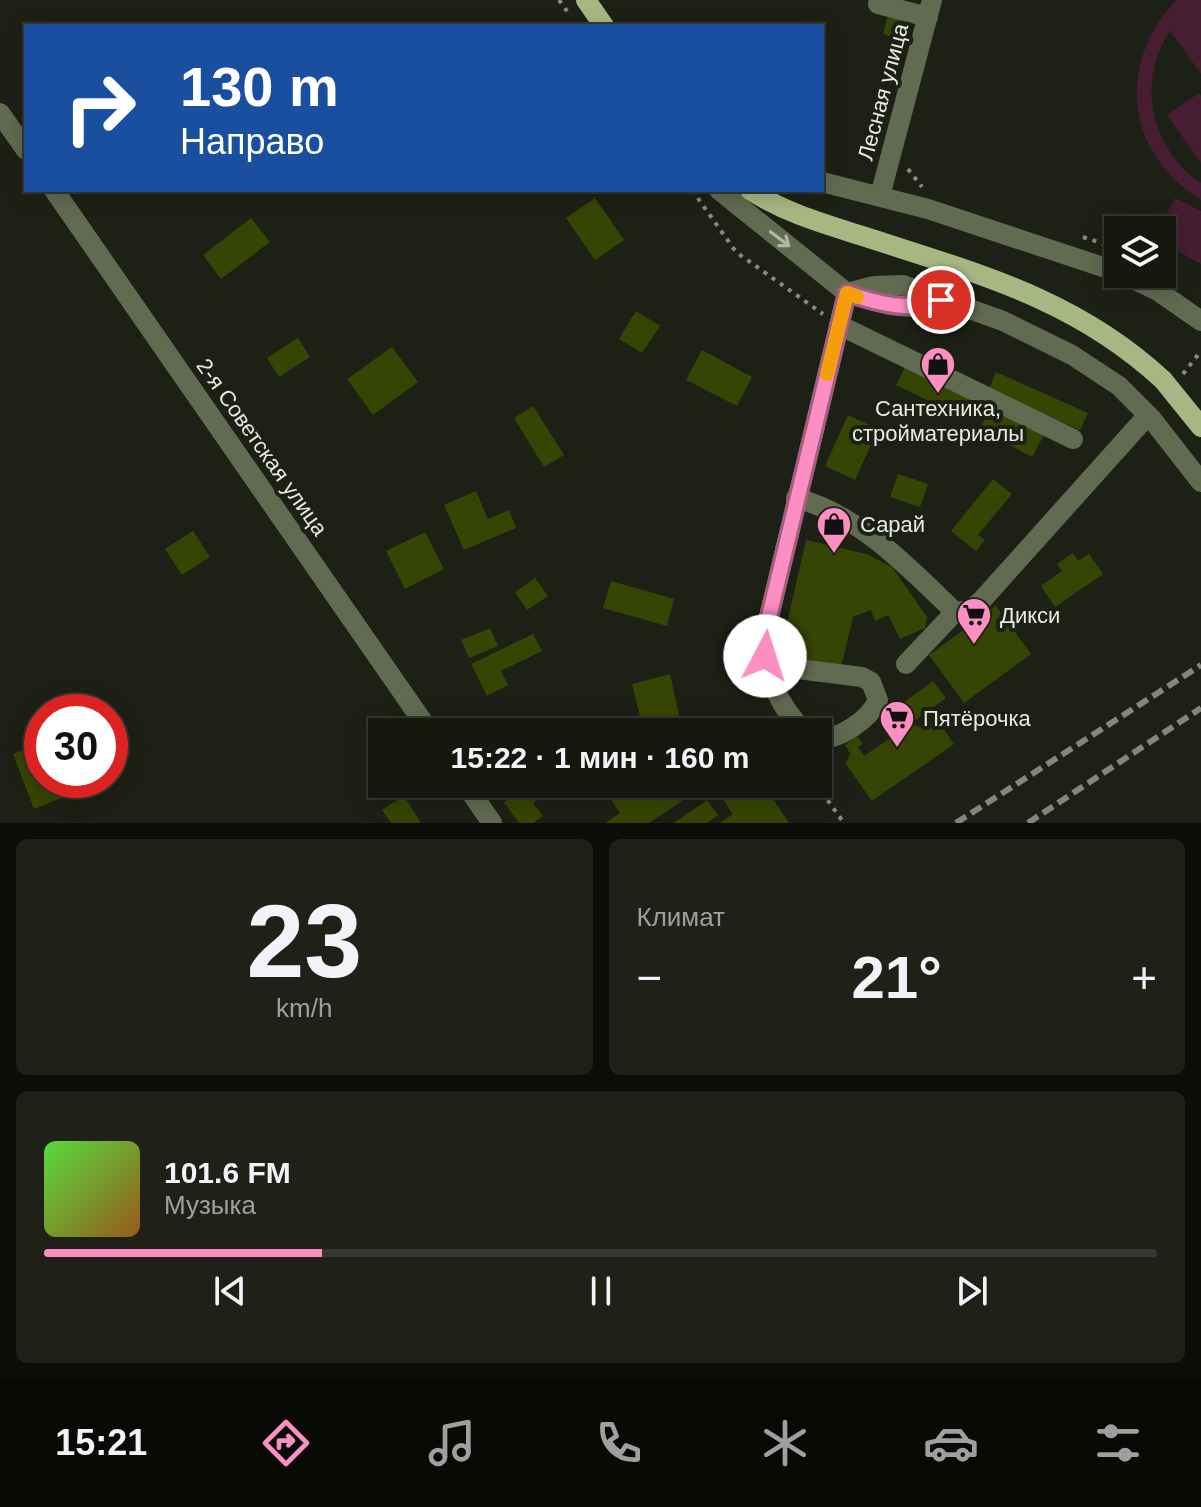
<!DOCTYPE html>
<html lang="ru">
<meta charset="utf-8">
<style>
body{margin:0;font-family:Helvetica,sans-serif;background:#1f2119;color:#f1f3f6;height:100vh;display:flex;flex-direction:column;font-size:30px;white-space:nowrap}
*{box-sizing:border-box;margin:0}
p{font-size:26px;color:#9ea09f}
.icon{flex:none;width:44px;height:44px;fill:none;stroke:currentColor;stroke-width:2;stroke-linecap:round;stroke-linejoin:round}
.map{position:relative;height:823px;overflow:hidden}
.side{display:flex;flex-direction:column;gap:16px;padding:16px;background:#0c0d09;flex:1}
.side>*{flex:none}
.hud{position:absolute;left:24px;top:24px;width:800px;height:168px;border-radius:0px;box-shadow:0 4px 20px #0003,0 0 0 2px #353730;background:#1a4fa0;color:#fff;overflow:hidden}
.controls{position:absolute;left:1104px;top:216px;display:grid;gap:16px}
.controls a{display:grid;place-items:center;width:72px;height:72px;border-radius:0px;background:#161810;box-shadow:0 4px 20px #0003,0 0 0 2px #353730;font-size:40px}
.speed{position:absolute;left:24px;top:694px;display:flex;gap:16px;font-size:40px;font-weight:700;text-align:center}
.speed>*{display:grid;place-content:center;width:104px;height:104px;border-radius:50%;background:#161810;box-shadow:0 4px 20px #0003,0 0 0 2px #353730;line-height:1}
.speed .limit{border:12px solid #d22;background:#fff;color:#111}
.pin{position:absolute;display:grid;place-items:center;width:68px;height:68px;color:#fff;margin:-34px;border:4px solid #fff;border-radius:50%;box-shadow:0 2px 8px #0007}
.me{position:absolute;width:88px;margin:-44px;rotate:5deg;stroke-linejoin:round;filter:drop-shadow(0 0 6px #0008)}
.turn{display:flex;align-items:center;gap:28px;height:168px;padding:0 24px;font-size:36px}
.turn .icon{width:104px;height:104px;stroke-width:2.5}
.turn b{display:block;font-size:56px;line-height:68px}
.big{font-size:60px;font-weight:700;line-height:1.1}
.side .card{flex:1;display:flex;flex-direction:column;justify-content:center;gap:12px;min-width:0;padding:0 28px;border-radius:12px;background:#1f2119}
.side .dial{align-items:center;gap:0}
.dial b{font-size:104px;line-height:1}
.song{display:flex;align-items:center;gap:24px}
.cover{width:96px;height:96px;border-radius:12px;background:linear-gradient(135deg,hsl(110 70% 55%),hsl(30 70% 35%))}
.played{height:8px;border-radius:4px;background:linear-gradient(90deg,#fc8fc2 25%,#353730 25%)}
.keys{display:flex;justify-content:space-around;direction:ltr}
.heat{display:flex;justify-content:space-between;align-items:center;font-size:44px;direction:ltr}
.side .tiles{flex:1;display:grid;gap:16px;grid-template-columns:1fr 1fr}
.card:last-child{grid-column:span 2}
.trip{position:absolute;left:368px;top:718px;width:464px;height:80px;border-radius:0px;background:#161810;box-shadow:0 4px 20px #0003,0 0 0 2px #353730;font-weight:700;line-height:80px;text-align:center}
.dock{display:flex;height:128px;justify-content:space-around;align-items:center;background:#090a06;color:#9ea09f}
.dock .icon{width:56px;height:56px}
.dock .active{color:#fc8fc2}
.dock b{font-size:36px;color:#f1f3f6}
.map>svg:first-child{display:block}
.green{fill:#461d31}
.building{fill:#374504}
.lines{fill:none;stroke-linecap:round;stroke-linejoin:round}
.path{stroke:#898c83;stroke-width:4;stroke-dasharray:4 6;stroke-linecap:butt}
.minor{stroke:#626a51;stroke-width:20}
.major{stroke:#a7b783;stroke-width:20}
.rail{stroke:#83867d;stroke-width:6;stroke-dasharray:12 6;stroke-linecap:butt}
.major-bridge{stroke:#a7b783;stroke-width:20}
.oneway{stroke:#b2b7a9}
.route-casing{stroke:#a45d7e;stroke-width:20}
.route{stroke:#fc8fc2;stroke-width:14}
.slow{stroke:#f59e0b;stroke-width:14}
.labels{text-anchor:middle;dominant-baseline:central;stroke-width:8;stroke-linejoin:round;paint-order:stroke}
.street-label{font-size:22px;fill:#e8ebe3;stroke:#1d2015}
.poi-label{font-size:22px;fill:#e8ebe3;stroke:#1d2015;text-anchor:start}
</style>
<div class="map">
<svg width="1201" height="823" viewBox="0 0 1201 823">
<rect width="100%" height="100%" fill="#1d2015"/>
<g class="green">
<path d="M1176,0H1201V74L1170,31C1136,81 1151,149 1201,183V200C1125,152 1116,65 1176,0Z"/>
<polygon points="1199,93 1201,96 1201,163 1167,115"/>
<polygon points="1175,198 1201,211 1201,264 1162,243 1162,230 1158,230"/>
</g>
<g class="building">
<polygon points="888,15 901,18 895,38 883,34"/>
<polygon points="595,198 624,240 595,260 566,218"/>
<polygon points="251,218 270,242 221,279 203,255"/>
<polygon points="636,311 660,326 642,353 619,339"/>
<polygon points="298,338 310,357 279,377 267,358"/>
<polygon points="392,347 418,382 373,415 347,379"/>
<polygon points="702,350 752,377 737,406 686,380"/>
<polygon points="906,365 979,400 969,420 896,385"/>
<polygon points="996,372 1088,413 1080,430 989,389"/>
<polygon points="533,406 564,455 544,467 514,418"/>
<polygon points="991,407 1044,435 1032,457 980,429"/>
<polygon points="848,415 878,429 855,480 825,466"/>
<polygon points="898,474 928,484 920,507 890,497"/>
<polygon points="993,479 1012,494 978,535 985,540 976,551 951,531"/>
<polygon points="476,491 488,519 509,510 516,528 464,550 444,505"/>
<polygon points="193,531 210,557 182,575 165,549"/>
<polygon points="425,532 444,569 405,589 386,551"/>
<polygon points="806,540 867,554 892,567 927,617 925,628 900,639 888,615 875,621 871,610 853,617 841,667 780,654"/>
<polygon points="1073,553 1078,561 1089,554 1103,574 1055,607 1041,586 1062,571 1057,564"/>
<polygon points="535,578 548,596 527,610 515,592"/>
<polygon points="611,581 674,599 667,626 603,608"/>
<polygon points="996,606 1031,654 964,703 929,655"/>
<polygon points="490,628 498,646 469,658 461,640"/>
<polygon points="533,634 542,651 501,671 508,685 487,696 471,664"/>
<polygon points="670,674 679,715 642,724 632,684"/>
<polygon points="933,681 946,698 916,720 903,703"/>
<polygon points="935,716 954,744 872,801 846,764 850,753 845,745 857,736 863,744 858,747 864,756 911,724 920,727"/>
<polygon points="505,718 515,732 490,732 488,729"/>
<polygon points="42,743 42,780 63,780 69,795 34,809 13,754"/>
<polygon points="530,784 541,798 533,803 543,816 533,823 519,823 504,802"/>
<polygon points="651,784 693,784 677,794 682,801 649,823 605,823 620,813 612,801 635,786 639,791"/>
<polygon points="713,784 763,784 789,823 720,823 733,814"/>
<polygon points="404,796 421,823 391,823 382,810"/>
<polygon points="707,800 718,815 707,823 674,823"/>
</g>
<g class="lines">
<g class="path">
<polyline points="559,0 569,14"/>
<polyline points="908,169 922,187"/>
<polyline points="692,190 736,252 823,314"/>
<polyline points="1083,237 1104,244"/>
<polyline points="1183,374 1201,351"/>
<polyline points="816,784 844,823"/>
</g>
<g class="minor">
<polyline points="878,4 928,17"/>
<polyline points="0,113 26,150"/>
<polyline points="822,182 928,209 1118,272"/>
<polyline points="54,190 430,732"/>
<polyline points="719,190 847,293 889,305 912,307 941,300"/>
<polyline points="880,196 932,0"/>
<polyline points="1122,274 1158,291 1201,321"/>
<polyline points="847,293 874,286 903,285 1003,321 1072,355 1119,386 1151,418 1201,482"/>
<polyline points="839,325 1073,439"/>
<path d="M796,498C860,515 909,568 955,612L971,610L982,600L1148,415"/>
<polyline points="906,664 955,612"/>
<path d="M766,665L862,677L871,682L878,700C869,720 839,740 818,739"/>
<path d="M806,732C776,706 763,667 766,629L847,293"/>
<polyline points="465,784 492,823"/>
</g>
<g class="major">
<polyline points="586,0 604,26"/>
<path d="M750,190C788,215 832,226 875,240C983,275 1078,301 1163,380"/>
</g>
<g class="rail">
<polyline points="956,823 1201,665"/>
<polyline points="1028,823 1201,708"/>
</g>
<polyline class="major-bridge" points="1163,380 1201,427"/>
</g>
<defs><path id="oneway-shaft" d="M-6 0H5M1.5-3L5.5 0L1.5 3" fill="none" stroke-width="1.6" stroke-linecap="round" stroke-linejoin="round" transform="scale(2)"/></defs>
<use class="oneway" href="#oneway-shaft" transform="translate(780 239) rotate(37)"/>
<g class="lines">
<g class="route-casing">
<path id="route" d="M765,656L768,621L847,293C879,304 910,312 941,300"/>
</g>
<use href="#route" class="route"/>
<polyline class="slow" points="827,374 847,293 857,297"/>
</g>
<defs>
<g id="shop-pin" transform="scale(1.8)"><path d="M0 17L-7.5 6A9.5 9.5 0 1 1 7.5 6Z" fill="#fc8fc2" stroke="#1d2015"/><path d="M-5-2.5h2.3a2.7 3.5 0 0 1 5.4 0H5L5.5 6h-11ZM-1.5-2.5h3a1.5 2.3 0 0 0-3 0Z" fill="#111"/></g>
<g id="supermarket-pin" transform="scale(1.8)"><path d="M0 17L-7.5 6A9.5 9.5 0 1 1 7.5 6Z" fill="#fc8fc2" stroke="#1d2015"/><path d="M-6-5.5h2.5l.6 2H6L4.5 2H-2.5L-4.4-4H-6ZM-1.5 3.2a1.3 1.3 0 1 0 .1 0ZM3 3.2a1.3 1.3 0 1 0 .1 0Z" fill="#111"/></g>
</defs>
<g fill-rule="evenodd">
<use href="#shop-pin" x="938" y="364"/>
<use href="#shop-pin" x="834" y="524"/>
<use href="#supermarket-pin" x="974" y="615"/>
<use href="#supermarket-pin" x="897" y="718"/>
</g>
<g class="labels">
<g class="street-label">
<text transform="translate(883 92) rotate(-75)">Лесная улица</text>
<text transform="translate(262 447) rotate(55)">2-я Советская улица</text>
</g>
<g class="poi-label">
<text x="938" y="408" text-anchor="middle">Сантехника,<tspan x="938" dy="25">стройматериалы</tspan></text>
<text x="860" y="524">Сарай</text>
<text x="1000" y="615">Дикси</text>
<text x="923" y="718">Пятёрочка</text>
</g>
</g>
</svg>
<div class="controls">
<a><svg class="icon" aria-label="layers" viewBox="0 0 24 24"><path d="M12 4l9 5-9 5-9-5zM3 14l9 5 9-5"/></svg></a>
</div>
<div class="speed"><div class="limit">30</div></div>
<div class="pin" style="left:941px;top:300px;background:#d93025"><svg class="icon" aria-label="arrive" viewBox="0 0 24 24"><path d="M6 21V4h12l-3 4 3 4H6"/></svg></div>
<svg class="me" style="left:765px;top:656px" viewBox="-20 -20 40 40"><circle r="19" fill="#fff"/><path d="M0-13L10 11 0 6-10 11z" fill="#fc8fc2"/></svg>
<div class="trip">15:22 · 1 мин · 160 m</div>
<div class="hud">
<div class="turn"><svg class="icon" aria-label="right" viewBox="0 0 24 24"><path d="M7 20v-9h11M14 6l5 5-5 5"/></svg><div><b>130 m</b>Направо</div></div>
</div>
</div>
<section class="side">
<div class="tiles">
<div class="card dial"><b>23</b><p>km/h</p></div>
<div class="card"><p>Климат</p>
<div class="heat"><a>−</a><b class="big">21°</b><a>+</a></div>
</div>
<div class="card">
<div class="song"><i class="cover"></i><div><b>101.6 FM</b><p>Музыка</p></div></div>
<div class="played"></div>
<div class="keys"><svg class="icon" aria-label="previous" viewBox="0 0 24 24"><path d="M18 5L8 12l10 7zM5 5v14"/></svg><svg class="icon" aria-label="pause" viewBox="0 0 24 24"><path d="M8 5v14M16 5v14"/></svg><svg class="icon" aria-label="next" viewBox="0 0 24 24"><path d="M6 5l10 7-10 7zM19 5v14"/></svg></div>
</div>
</div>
</section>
<nav class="dock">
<b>15:21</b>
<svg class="icon active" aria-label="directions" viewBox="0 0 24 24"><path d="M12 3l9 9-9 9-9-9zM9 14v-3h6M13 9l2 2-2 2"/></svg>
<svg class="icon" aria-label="music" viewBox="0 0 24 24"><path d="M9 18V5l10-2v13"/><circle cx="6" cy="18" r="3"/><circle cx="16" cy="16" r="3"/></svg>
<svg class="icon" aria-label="phone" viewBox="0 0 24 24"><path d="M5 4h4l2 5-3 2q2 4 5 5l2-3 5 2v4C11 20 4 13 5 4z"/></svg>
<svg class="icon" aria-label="climate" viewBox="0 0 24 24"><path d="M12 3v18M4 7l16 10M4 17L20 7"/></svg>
<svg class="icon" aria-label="car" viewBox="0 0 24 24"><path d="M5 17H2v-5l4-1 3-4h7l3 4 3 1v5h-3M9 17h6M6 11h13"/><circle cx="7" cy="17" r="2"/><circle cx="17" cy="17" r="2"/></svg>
<svg class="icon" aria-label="filters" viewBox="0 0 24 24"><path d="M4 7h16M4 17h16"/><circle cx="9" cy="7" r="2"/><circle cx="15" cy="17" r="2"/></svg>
</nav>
